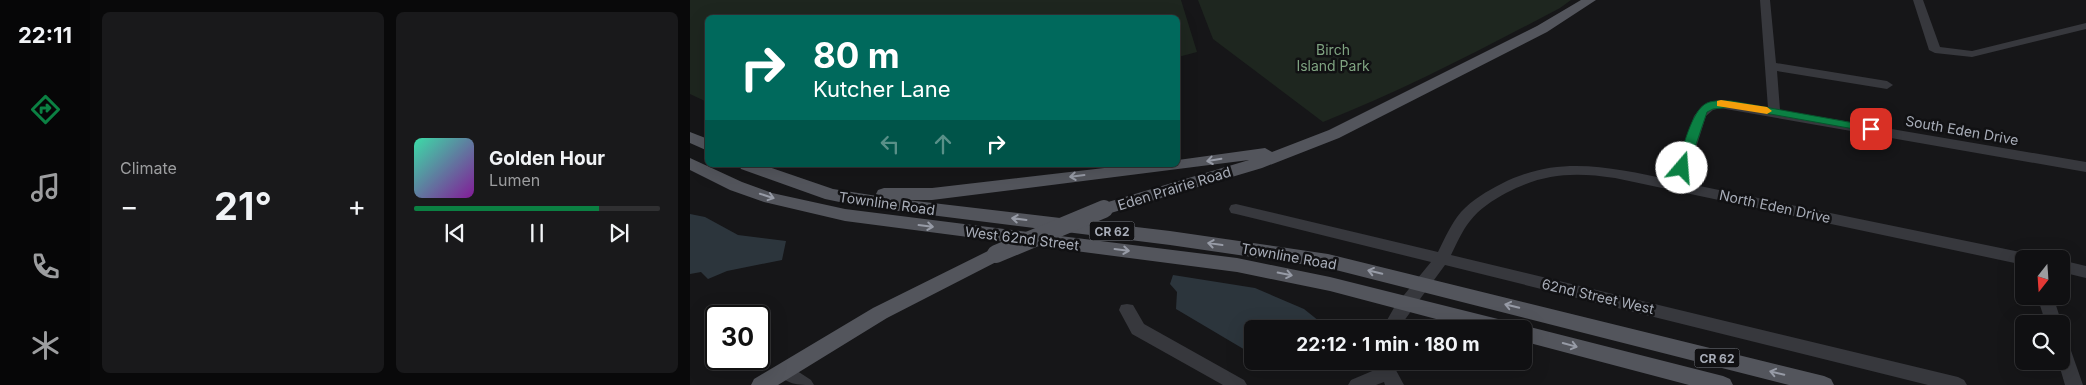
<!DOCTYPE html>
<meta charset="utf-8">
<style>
body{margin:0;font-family:Inter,sans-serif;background:#19191b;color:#f1f3f6;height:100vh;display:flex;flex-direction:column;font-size:19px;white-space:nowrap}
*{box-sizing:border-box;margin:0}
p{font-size:16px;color:#9c9d9f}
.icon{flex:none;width:28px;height:28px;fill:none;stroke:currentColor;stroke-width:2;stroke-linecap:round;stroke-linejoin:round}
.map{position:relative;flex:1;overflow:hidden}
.side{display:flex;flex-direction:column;gap:12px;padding:12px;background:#09090a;width:600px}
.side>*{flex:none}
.top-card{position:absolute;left:15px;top:15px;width:475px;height:152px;border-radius:8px;box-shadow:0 5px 20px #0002,0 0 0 1px #303032;background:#00695c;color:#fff;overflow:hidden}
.needle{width:32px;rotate:197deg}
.tools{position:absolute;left:1325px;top:250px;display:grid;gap:10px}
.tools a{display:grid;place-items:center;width:55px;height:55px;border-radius:8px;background:#101012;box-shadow:0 5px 20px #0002,0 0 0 1px #303032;font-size:25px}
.speed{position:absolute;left:15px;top:305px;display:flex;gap:10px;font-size:25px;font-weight:700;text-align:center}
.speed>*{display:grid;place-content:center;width:65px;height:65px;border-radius:50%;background:#101012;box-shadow:0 5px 20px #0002,0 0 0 1px #303032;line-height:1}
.speed .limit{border:2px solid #111;border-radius:8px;background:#fff;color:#111}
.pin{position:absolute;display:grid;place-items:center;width:42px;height:42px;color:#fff;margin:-21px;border-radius:10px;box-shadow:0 2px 8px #0006}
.me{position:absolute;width:55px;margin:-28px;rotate:18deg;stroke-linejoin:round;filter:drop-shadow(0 0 4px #0008)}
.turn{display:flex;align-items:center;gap:18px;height:105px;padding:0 25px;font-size:22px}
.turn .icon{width:65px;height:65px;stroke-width:2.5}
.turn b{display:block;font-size:35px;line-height:42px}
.lanes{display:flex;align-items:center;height:48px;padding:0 25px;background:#0003;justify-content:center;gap:25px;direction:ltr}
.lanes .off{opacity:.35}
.big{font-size:38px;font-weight:700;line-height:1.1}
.side .tile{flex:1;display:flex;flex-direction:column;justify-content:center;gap:8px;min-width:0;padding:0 18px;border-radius:8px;background:#19191b}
.song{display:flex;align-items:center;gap:15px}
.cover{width:60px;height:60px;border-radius:8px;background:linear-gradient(135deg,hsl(160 70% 55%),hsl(290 70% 35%))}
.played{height:5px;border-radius:2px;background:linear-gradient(90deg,#0b8043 75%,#303032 75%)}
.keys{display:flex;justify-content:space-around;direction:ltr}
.heat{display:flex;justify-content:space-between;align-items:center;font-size:28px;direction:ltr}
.side .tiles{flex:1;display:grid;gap:12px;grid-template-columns:repeat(2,1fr)}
.trip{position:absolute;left:554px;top:320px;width:288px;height:50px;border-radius:8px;background:#101012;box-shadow:0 5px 20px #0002,0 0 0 1px #303032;font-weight:700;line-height:50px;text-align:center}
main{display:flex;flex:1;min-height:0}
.tab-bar{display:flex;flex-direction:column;width:90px;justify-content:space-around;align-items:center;background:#060607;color:#9c9d9f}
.tab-bar .icon{width:35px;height:35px}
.tab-bar .current{color:#0b8043}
.tab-bar b{font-size:22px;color:#f1f3f6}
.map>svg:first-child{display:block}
.green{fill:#1e261f}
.water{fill:#2c353c}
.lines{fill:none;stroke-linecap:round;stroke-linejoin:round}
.minor{fill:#37383d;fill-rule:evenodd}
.major{fill:#53555c;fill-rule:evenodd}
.major-bridge{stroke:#53555c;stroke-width:18}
.oneway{stroke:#979ba6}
.route{fill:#0b8043;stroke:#07532c}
.slow{fill:#f59e0b}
.labels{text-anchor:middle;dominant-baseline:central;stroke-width:5;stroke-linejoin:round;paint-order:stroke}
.shield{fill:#111113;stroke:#7b7e86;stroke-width:1}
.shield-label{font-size:12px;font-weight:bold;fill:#a8adb8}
.park-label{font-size:14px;fill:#7fa381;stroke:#111113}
.street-label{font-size:14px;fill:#a8adb8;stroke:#111113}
</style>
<main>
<nav class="tab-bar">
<b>22:11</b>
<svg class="icon current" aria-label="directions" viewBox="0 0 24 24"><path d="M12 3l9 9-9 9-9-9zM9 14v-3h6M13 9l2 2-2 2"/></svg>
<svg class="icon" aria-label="music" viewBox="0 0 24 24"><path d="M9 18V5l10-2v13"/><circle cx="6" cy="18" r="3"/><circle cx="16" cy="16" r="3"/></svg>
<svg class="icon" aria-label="phone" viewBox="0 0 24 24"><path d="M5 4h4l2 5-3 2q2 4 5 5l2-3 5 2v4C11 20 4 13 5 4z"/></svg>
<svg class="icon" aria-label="climate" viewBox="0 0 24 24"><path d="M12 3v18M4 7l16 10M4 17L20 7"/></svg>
</nav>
<section class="side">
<div class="tiles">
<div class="tile"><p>Climate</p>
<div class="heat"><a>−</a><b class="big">21°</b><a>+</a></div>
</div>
<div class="tile">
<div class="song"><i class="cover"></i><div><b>Golden Hour</b><p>Lumen</p></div></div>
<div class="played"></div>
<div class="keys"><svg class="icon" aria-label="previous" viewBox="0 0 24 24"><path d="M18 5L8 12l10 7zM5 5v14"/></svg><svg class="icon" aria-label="pause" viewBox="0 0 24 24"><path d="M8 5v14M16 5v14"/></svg><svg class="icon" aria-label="next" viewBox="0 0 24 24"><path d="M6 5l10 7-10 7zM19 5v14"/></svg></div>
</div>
</div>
</section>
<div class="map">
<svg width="1396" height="385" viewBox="0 0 1396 385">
<rect width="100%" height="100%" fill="#161618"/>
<g class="green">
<polygon points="0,0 491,0 507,52 488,57 488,18 18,18 17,102 0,94"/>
<path d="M508,0H881L870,8C792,49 714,90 633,122L523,39Z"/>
</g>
<g class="water">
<polygon points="0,214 15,217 48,235 96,241 92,260 37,271 18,279 11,272 0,274"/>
<polygon points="483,275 565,288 614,309 639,329 562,329 562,354 486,309 487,292 480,284"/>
</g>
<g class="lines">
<g class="minor">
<path d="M1070,0H1080L1086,63L1197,81L1203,85L1197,89L1087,71L1090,110L1396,162V172L1030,108L1023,110L1016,116L995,183L1335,253L1340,255L1342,259H1334V265L925,178C884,172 854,173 816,193C803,200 789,209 780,221C772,231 767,243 761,255L1268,377L1274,380L1277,385H1238L755,265L708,329H692L705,306L741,262L546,214L541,213L539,209L541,205L546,204L748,252C755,238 761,224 771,212C782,200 797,191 811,184C869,154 922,168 982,180L1004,116L1012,106L1030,100L1078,108Z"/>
<polygon points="1223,0 1233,0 1250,47 1282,51 1396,23 1396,29 1282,57 1245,53 1239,50"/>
<polygon points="1371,260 1396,266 1396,278 1371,272"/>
<polygon points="1347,296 1363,296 1372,324 1371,326 1371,324 1356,324"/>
<polygon points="437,304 443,305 454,324 554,380 557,385 533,385 442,334 429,310 431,305"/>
<polygon points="1371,338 1377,340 1379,345 1393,385 1375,385 1368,361 1371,361"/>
<polygon points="685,361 701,361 714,385 695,385 694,382 686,385 658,385 661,380 687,369"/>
<path d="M95,363L121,380L124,385C108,385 94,385 87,370L89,365Z"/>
</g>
<g class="major">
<polygon points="891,0 906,0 857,32 649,138 572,168 414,215 408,213 406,209 408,205 559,160 242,200 217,200 480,231 638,254 1134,376 1141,379 1144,385 1099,385 638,268 480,245 169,206 135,199 51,169 49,165 73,165 143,189 187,196 186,194 188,190 194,188 242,188 440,165 488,165 488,160 575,148 582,152 639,130 847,26"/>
<polygon points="0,132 18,139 18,151 0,143"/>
<polygon points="0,158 52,182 82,193 155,209 547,258 640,277 816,321 823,323 825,328 832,325 1033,376 1040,379 1043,385 999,385 832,341 832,329 784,329 640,291 547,272 155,221 74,202 40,190 0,170"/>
<polygon points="306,247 312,249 315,254 312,259 197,318 88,385 61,385 64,379 183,308"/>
</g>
<polyline class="major-bridge" points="306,254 414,209"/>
</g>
<defs><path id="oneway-shaft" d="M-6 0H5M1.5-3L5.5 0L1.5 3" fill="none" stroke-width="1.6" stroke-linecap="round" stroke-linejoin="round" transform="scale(1.25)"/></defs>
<g class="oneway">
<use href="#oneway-shaft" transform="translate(524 160) rotate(171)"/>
<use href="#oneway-shaft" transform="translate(387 176) rotate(173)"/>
<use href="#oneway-shaft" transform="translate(77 196) rotate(18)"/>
<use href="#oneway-shaft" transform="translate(329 219) rotate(-173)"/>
<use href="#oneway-shaft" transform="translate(236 226) rotate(7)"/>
<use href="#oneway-shaft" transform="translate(525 244) rotate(-172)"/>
<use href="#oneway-shaft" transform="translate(432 250) rotate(7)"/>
<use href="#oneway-shaft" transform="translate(685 272) rotate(-167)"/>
<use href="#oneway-shaft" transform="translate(595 274) rotate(11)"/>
<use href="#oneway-shaft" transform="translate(822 306) rotate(-166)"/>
<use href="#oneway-shaft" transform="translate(880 345) rotate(15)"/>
<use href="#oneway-shaft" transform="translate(1087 373) rotate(-166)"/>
</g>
<path class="route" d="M1041,101L1181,126L1186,129L1181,132L1041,107L1023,109L1017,112L998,168L992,172L989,171L987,168C992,152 1001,110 1017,103C1024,100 1033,101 1041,101Z"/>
<polygon class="slow" points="1031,100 1077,107 1082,111 1077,114 1027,106 1027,101"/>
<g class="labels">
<g class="shield">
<rect x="399.5" y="221.5" width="45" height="19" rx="4"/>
<rect x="1004.5" y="348.5" width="45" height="19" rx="4"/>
</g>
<g class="shield-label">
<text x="422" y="231">CR 62</text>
<text x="1027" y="358">CR 62</text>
</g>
<g class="park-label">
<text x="643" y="49">Birch<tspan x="643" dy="16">Island Park</tspan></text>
</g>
<g class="street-label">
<text transform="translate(1272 130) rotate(10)">South Eden Drive</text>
<text transform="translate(484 188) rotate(-17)">Eden Prairie Road</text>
<text transform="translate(197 203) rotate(8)">Townline Road</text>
<text transform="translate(1085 206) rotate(12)">North Eden Drive</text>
<text transform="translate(332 238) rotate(7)">West 62nd Street</text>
<text transform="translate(599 256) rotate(10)">Townline Road</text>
<text transform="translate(908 296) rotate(13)">62nd Street West</text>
</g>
</g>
</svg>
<div class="tools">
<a><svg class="needle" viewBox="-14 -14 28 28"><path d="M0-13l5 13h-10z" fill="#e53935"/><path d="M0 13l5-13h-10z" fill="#9c9d9f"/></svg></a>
<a><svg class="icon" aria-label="search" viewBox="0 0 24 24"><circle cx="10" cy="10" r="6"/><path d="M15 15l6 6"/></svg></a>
</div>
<div class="speed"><div class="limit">30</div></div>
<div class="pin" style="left:1181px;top:129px;background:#d93025"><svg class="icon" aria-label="arrive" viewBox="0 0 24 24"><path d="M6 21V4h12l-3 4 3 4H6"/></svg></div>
<svg class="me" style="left:992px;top:168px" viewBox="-20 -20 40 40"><circle r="19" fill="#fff"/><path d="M0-13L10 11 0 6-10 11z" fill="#0b8043"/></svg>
<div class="trip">22:12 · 1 min · 180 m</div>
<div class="top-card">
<div class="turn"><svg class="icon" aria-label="right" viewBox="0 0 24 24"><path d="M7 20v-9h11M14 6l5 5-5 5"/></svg><div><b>80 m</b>Kutcher Lane</div></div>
<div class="lanes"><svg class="icon off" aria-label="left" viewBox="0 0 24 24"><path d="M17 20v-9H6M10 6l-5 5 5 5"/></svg><svg class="icon off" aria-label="ahead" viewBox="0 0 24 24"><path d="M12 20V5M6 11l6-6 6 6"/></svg><svg class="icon" aria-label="right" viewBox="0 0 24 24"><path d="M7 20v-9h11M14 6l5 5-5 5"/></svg></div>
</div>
</div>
</main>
